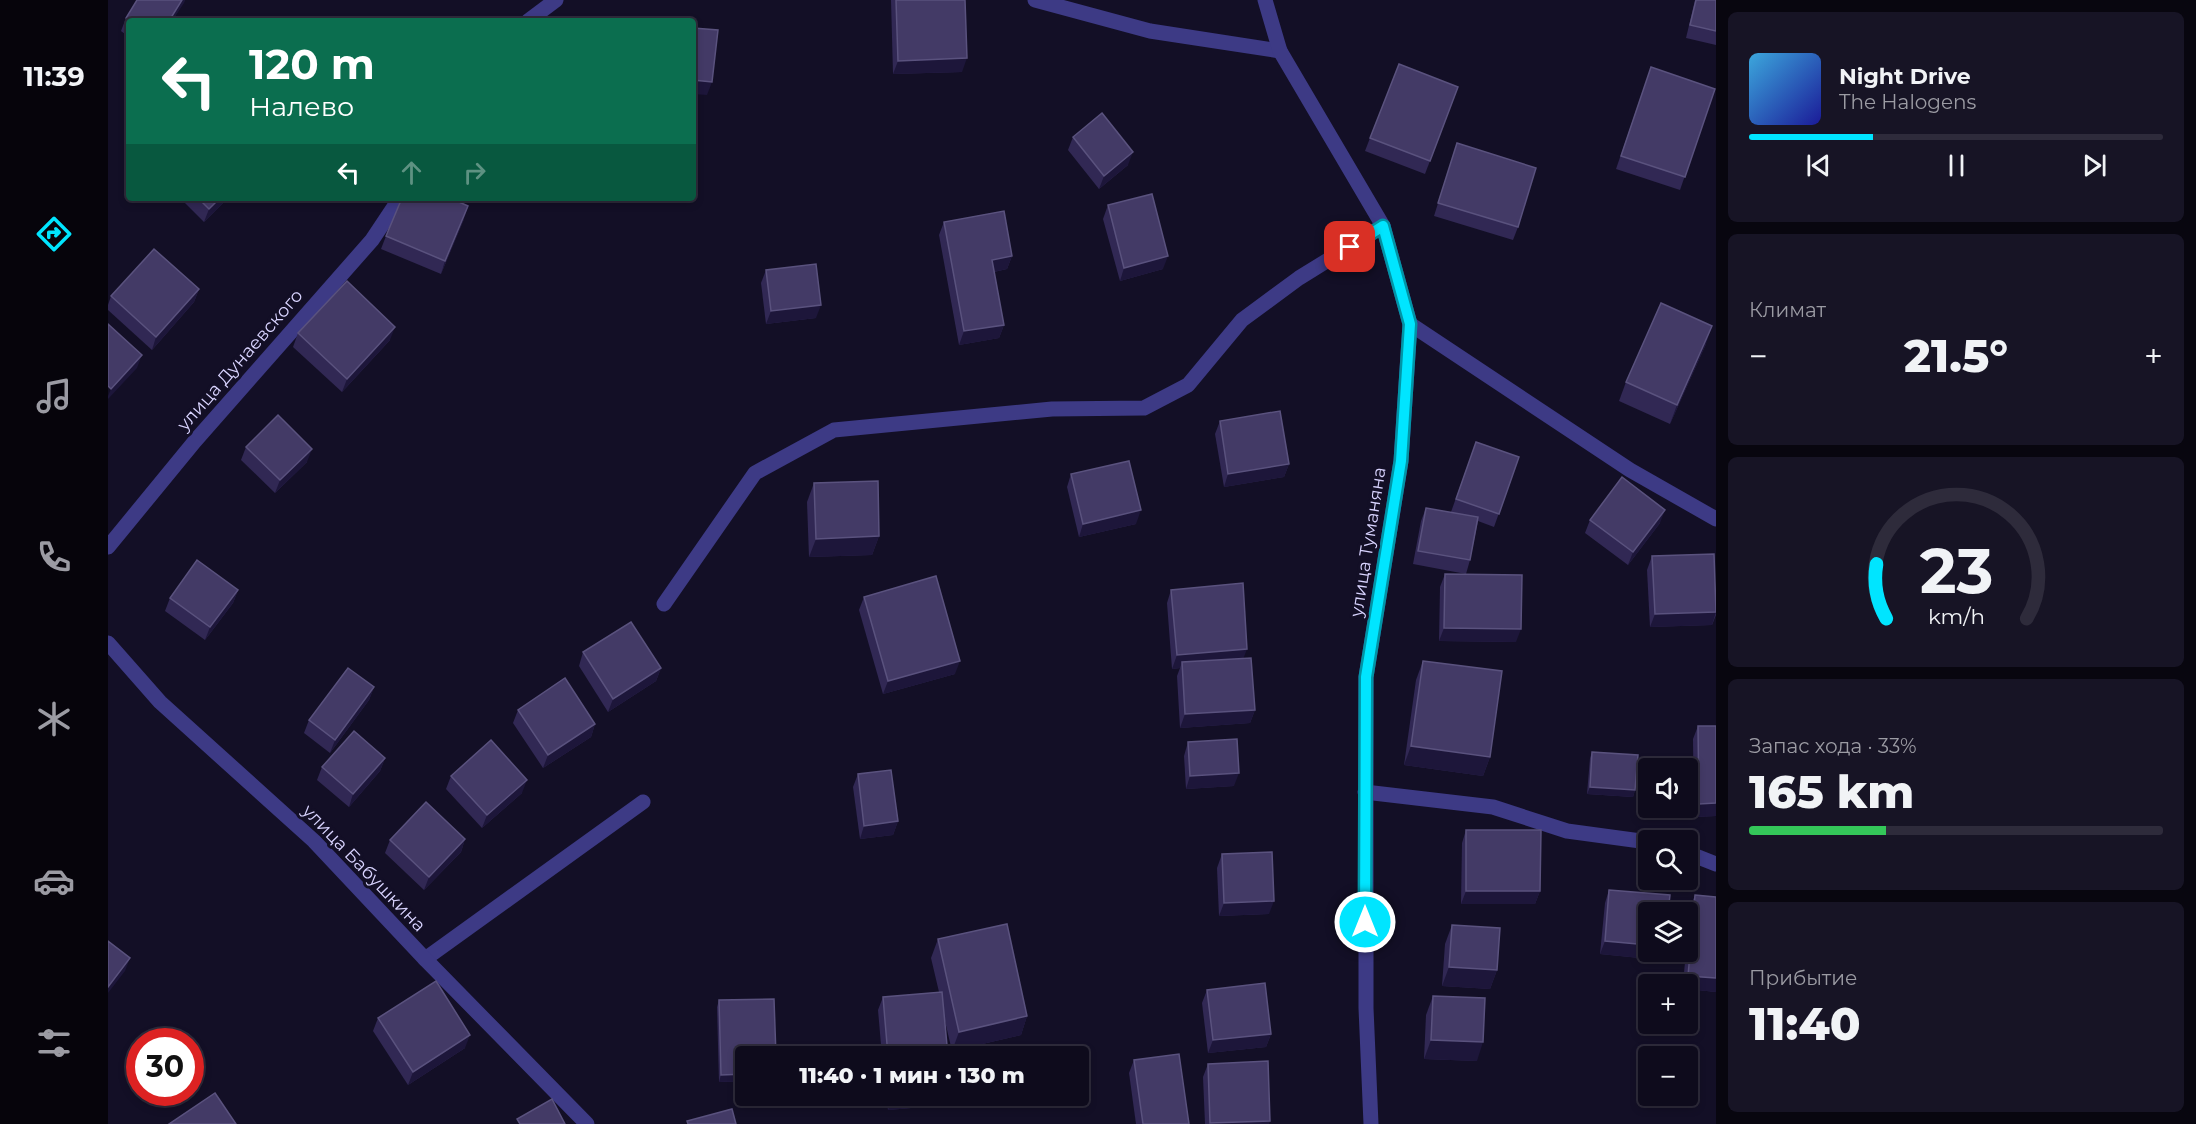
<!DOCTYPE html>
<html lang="ru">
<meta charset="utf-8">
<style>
body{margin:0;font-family:Montserrat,sans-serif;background:#171425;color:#f1f3f6;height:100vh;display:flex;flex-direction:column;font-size:22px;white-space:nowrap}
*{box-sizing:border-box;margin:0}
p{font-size:20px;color:#9b9ba3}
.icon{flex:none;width:33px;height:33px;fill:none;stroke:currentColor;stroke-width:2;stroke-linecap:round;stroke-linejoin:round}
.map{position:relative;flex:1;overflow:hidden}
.panel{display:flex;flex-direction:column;gap:12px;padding:12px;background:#08060f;width:480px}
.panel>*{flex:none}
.guide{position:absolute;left:18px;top:18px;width:570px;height:183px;border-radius:6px;box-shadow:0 3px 9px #0003,0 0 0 2px #2e2b3b;background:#0b6e4f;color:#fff;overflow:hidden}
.fabs{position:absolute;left:1530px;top:758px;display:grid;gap:12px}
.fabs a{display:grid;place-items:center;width:60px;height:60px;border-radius:6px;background:#0e0b1c;box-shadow:0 3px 9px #0003,0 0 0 2px #2e2b3b;font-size:30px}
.speed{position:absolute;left:18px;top:1028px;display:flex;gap:12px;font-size:30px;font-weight:700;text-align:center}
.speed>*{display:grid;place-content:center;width:78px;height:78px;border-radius:50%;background:#0e0b1c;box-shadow:0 3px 9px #0003,0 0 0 2px #2e2b3b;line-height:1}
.speed .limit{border:9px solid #d22;background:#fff;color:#111}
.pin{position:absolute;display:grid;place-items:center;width:51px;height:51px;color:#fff;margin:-26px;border-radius:12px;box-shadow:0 3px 9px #0006}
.me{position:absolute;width:66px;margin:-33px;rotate:0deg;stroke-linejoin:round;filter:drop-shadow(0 0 4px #0008)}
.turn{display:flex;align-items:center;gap:21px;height:126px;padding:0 24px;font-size:27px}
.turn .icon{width:78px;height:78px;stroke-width:2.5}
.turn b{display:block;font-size:42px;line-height:51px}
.lanes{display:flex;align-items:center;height:57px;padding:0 24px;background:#0003;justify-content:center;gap:30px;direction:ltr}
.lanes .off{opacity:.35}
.big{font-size:45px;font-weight:800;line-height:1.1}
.panel .tile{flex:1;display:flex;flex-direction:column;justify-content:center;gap:9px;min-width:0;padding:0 21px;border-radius:9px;background:#171425}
.panel .dial{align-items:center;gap:0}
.dial svg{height:156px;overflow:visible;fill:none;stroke:#2e2b3b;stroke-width:7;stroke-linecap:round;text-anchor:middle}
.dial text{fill:#f1f3f6;stroke:none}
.song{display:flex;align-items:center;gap:18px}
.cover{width:72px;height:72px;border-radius:9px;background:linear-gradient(135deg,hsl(200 70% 55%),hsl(240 70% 35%))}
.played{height:6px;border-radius:3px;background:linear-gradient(90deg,#00e5ff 30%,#2e2b3b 30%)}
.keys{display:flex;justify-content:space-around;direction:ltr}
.heat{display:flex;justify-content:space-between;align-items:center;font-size:33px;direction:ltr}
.charge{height:9px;border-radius:4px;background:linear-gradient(90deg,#34c759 33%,#2e2b3b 0)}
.trip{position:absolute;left:627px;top:1046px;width:354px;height:60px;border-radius:6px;background:#0e0b1c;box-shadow:0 3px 9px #0003,0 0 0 2px #2e2b3b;font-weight:800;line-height:60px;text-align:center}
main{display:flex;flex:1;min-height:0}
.tabs{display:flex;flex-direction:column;width:108px;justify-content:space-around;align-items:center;background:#06040b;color:#9b9ba3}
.tabs .icon{width:42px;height:42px}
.tabs .active{color:#00e5ff}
.tabs b{font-size:27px;color:#f1f3f6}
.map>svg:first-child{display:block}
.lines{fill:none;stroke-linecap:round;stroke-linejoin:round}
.service{stroke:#3d3a85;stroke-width:15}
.minor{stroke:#3d3a85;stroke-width:15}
.wall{fill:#312854}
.shaded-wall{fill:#1d163a}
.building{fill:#433a66;stroke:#5a527e;stroke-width:1.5}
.route-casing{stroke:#0095a6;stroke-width:15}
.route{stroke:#00e5ff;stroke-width:10}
.labels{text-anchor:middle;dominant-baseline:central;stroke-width:6;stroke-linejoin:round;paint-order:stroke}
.street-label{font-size:18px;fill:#d9d4ff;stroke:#130f26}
</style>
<main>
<nav class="tabs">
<b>11:39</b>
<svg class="icon active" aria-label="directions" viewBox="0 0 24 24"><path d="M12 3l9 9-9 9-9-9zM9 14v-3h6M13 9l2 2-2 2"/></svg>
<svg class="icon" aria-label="music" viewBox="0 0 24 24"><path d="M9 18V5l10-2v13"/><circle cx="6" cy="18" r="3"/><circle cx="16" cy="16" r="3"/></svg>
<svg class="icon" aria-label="phone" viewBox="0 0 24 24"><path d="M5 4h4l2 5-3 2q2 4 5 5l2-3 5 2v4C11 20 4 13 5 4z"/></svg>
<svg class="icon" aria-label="climate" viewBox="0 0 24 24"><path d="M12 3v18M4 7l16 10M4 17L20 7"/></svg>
<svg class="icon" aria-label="car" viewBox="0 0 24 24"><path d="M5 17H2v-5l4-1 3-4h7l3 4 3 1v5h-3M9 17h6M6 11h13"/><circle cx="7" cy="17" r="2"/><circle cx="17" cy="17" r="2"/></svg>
<svg class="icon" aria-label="filters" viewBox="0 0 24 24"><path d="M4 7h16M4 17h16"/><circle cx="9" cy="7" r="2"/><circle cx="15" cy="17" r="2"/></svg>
</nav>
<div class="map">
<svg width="1608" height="1124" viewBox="0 0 1608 1124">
<rect width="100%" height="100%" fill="#130f26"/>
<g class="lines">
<g class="service">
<polyline points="927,0 1042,31 1172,51"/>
<polyline points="556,604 647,473 726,430 944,409 1036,408 1080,385 1134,320 1191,278 1275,226"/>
<polyline points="1257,792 1385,807 1459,831 1540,842"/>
<polyline points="1580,853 1608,864"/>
<polyline points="317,959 535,802"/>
</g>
<g class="minor">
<polyline points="1157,0 1172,51 1275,226 1302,324 1293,461 1258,677 1258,1008 1263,1124"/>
<polyline points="420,21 448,0"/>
<polyline points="1302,324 1522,470 1608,519"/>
<polyline points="0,547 87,441 264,240 292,198"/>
<polyline points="0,643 52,702 206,841 317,959 479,1124"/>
</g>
</g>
<g class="wall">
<polygon points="29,0 77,0 64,21 21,21 21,37 13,31 18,18"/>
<polygon points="783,0 857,0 854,72 785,74"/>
<polygon points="1587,0 1608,0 1608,45 1578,38"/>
<polygon points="1543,67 1607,89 1572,190 1508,169"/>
<polygon points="1350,87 1317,174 1257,151 1262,138"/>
<polygon points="965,137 1020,165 991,189 960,150"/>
<polygon points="1349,143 1410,227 1405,240 1326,216"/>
<polygon points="72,198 120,198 96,222"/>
<polygon points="1000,205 1055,269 1012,281 995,219"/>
<polygon points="356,219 333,274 273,249 278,236"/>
<polygon points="836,222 904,256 899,269 886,272 896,325 891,338 851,345 831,235"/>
<polygon points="658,270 708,318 658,324 653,283"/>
<polygon points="91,289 86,302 44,350 0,310 0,305 3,296"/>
<polygon points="190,333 282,340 234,392 185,347"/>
<polygon points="1598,344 1562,424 1511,401 1518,382"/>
<polygon points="1112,421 1181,464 1176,477 1116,487 1107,434"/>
<polygon points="1368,442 1411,457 1386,527 1370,521 1362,560 1358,574 1305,564 1313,521 1318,508 1345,513 1343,512"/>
<polygon points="138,447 199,462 167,493 133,460"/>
<polygon points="963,474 1028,524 971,537 959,487"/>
<polygon points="706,483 771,536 764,555 701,557 699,502"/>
<polygon points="1482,520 1552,523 1520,565 1477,533"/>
<polygon points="1544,556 1608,598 1608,615 1604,625 1542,627 1539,570"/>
<polygon points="1337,574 1408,642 1331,641 1332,587"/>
<polygon points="130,590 125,603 97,640 57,611 62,598"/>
<polygon points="1063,590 1135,658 1147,710 1142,723 1072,728 1069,676 1072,668 1064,669 1059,603"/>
<polygon points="756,597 847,674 775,694 751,610"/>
<polygon points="475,652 553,668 548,681 500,712 471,666"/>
<polygon points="1315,661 1382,757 1375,776 1296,765 1308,680"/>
<polygon points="266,687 261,700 222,753 196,733 201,720"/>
<polygon points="410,710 487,724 483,737 435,768 405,723"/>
<polygon points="1590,726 1608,726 1608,816 1586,817 1585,739"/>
<polygon points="1080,742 1126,786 1078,789 1076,756"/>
<polygon points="1484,752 1527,790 1525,797 1479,794 1482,758"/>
<polygon points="277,758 272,771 241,807 209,780 214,767"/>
<polygon points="750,774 790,821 785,835 752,839 745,787"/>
<polygon points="343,776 414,793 374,828 338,789"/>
<polygon points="1358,830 1432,891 1427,904 1353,904 1354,843"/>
<polygon points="357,839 353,852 316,890 277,853 282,840"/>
<polygon points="1114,854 1161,914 1111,916 1109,868"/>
<polygon points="1501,890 1540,951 1556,951 1552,960 1492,954 1497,903"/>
<polygon points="1587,895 1608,992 1580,989 1580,984 1575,984 1578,951 1580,951 1580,938 1582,908"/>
<polygon points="1344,925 1389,970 1382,989 1334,986 1337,944"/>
<polygon points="830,939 919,1016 913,1035 844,1051 836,1017 840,1056 774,1056 770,1010 775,997 831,992 823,958"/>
<polygon points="1099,990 1163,1034 1158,1047 1100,1053 1094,1003"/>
<polygon points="1325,996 1369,1061 1316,1059 1318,1015"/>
<polygon points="611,1000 638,1056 638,1081 611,1082 609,1007"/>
<polygon points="270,1018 357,1048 300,1085 265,1031"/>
<polygon points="1026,1060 1081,1124 1028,1124 1021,1073"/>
<polygon points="1100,1064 1161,1124 1097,1124 1095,1077"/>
<polygon points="778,1095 842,1095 838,1105 780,1110"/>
</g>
<g class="shaded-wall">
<polygon points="74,0 77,0 76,3 64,21 61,21"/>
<polygon points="859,58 854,72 785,74 790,61"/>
<polygon points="585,80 604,82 599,95 585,94"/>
<polygon points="1025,152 1020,165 991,189 996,176"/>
<polygon points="112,198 120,198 96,222 101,209"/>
<polygon points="360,206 356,219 333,274 337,261"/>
<polygon points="904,256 899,269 880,273 884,260"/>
<polygon points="1060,256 1055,269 1012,281 1016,268"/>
<polygon points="91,289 86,302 44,350 48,337"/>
<polygon points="713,305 708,318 658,324 663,311"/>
<polygon points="896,325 891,338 851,345 856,331"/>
<polygon points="1604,326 1598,344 1562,424 1569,405"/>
<polygon points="287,327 282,340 234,392 239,379"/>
<polygon points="34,355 29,368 0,399 0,396 3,389"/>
<polygon points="204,449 199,462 167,493 172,480"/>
<polygon points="1181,464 1176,477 1116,487 1120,474"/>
<polygon points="1033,510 1028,524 971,537 975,524"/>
<polygon points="1557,510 1552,523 1520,565 1525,552"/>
<polygon points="771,536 764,555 701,557 708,539"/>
<polygon points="130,590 125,603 97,640 102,627"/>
<polygon points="1608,612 1604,625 1542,627 1547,614"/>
<polygon points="1336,628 1413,629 1408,642 1331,641"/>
<polygon points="1139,649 1134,662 1074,662 1072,668 1064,669 1069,655"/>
<polygon points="852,661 847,674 775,694 780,681"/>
<polygon points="553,668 548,681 500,712 505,699"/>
<polygon points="266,687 261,700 222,753 227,740"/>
<polygon points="1147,710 1142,723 1072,728 1077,714"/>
<polygon points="487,724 483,737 435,768 440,755"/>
<polygon points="1303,746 1382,757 1375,776 1296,765"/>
<polygon points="277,758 272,771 241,807 245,794"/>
<polygon points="1131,773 1126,786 1078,789 1082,776"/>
<polygon points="419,780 414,793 374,828 379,815"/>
<polygon points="1482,787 1527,790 1525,797 1479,794"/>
<polygon points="1608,803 1608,816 1586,817 1591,804"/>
<polygon points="790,821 785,835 752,839 756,826"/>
<polygon points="357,839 353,852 316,890 321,877"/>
<polygon points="1358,891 1432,891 1427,904 1353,904"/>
<polygon points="1166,901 1161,914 1111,916 1116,903"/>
<polygon points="1497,941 1540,945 1540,951 1556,951 1552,960 1492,954"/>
<polygon points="22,958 17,971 0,993 0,987"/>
<polygon points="1341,967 1389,970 1382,989 1334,986"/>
<polygon points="1580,976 1608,978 1608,992 1580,989 1580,984 1577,984"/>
<polygon points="919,1016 913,1035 844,1051 851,1032"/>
<polygon points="1163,1034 1158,1047 1100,1053 1105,1040"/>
<polygon points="362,1035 357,1048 300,1085 305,1072"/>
<polygon points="1323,1040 1375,1042 1369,1061 1316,1059"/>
<polygon points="638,1074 638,1081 611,1082 613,1075"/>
<polygon points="806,1095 842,1095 838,1105 780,1110 784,1097"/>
<polygon points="1162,1121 1161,1124 1102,1124 1102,1123"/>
</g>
<g class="building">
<polygon points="29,0 74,0 61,21 22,21 18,18"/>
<polygon points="788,0 857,0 859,58 790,61"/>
<polygon points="1588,0 1608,0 1608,31 1582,25"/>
<polygon points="585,28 610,30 604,82 585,80"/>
<polygon points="1291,64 1350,87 1322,161 1262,138"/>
<polygon points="1543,67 1607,89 1577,177 1513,156"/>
<polygon points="994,113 1025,152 996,176 965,137"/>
<polygon points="1349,143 1428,168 1410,227 1330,203"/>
<polygon points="1044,194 1060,256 1016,268 1000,205"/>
<polygon points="90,198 112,198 101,209"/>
<polygon points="294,198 342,198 360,206 337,261 278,236"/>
<polygon points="896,211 904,256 884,260 896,325 856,331 836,222"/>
<polygon points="46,249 91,289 48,337 3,296"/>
<polygon points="708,264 713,305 663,311 658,270"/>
<polygon points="239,281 287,327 239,379 190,333"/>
<polygon points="1553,303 1604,326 1569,405 1518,382"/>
<polygon points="0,324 34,355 3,389 0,386"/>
<polygon points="1172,411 1181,464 1120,474 1112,421"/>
<polygon points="170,415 204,449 172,480 138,447"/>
<polygon points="1368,442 1411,457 1391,514 1348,499"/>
<polygon points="1021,461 1033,510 975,524 963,474"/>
<polygon points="1514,477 1557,510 1525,552 1482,520"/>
<polygon points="770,481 771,536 708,539 706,483"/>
<polygon points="1318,508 1370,517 1362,560 1310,551"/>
<polygon points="1606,554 1608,612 1547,614 1544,556"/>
<polygon points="89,560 130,590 102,627 62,598"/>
<polygon points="1337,574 1414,575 1413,629 1336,628"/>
<polygon points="828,576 852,661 780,681 756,597"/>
<polygon points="1135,583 1139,649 1069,655 1063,590"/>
<polygon points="523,622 553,668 505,699 475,652"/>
<polygon points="1143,658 1147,710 1077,714 1074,662"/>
<polygon points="1315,661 1394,671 1382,757 1303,746"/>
<polygon points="240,668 266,687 227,740 201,720"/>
<polygon points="457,678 487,724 440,755 410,710"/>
<polygon points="1590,726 1608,726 1608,803 1591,804"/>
<polygon points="246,731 277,758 245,794 214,767"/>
<polygon points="1129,739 1131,773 1082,776 1080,742"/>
<polygon points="383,740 419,780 379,815 343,776"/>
<polygon points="1484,752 1530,755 1527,790 1482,787"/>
<polygon points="783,770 790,821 756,826 750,774"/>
<polygon points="318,802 357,839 321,877 282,840"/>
<polygon points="1358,830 1433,830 1432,891 1358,891"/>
<polygon points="1164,852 1166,901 1116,903 1114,854"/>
<polygon points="1501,890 1562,895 1560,912 1540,912 1540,945 1497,941"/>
<polygon points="1587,895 1608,897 1608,978 1580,976"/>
<polygon points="899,924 919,1016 851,1032 830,939"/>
<polygon points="1344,925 1392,928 1389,970 1341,967"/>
<polygon points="0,941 22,958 0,987"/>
<polygon points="328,981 362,1035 305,1072 270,1018"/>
<polygon points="1157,983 1163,1034 1105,1040 1099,990"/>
<polygon points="834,992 840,1056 780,1056 775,997"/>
<polygon points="1325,996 1377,998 1375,1042 1323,1040"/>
<polygon points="666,999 668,1056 638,1056 638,1074 613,1075 611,1000"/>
<polygon points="1071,1054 1081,1124 1035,1124 1026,1060"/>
<polygon points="1160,1061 1162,1121 1102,1123 1100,1064"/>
<polygon points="107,1093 128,1124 61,1124"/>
<polygon points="784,1095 806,1095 784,1097"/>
<polygon points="444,1099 457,1124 412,1124 409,1119"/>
<polygon points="624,1109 628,1124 580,1124 579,1121"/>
</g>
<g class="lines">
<g class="route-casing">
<polyline id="route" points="1242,247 1275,226 1302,324 1293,461 1258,677 1257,922"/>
</g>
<use href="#route" class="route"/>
</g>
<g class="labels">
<g class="street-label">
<text transform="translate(132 360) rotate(-49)">улица Дунаевского</text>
<text transform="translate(1260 542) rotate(-81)">улица Туманяна</text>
<text transform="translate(256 868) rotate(46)">улица Бабушкина</text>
</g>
</g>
</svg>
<div class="fabs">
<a><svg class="icon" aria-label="sound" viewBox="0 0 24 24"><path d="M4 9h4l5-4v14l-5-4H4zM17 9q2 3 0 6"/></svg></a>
<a><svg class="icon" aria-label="search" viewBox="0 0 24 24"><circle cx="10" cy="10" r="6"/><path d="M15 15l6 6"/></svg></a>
<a><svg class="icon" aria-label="layers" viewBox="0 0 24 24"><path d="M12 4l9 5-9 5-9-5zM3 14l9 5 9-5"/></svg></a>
<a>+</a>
<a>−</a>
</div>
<div class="speed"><div class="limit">30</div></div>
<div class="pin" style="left:1242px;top:247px;background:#d93025"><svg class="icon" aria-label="arrive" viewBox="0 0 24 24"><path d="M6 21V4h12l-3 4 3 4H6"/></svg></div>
<svg class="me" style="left:1257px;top:922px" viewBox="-20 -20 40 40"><circle r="17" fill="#00e5ff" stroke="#fff" stroke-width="3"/><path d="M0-11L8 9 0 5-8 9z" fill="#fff"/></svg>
<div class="trip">11:40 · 1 мин · 130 m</div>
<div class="guide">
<div class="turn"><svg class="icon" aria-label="left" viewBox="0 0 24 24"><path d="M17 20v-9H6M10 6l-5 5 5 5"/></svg><div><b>120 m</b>Налево</div></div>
<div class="lanes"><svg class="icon" aria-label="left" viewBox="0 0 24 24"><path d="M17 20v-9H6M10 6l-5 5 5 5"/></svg><svg class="icon off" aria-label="ahead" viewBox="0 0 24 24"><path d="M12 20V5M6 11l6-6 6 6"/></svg><svg class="icon off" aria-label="right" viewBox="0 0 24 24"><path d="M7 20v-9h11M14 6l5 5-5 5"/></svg></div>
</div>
</div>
<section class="panel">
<div class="tile">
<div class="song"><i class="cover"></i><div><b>Night Drive</b><p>The Halogens</p></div></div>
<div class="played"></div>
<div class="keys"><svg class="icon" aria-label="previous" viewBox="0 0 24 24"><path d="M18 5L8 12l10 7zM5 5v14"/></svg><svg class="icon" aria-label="pause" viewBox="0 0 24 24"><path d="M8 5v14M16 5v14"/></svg><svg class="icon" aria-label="next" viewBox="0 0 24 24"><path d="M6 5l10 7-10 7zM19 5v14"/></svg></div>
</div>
<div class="tile"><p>Климат</p>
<div class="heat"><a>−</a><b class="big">21.5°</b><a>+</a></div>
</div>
<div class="tile dial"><svg viewBox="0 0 100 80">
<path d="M14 69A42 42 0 1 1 86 69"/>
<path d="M14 69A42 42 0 0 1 9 41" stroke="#00e5ff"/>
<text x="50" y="56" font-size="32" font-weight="700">23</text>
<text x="50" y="72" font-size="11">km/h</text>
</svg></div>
<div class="tile"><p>Запас хода · 33%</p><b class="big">165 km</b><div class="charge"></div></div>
<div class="tile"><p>Прибытие</p><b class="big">11:40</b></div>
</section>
</main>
